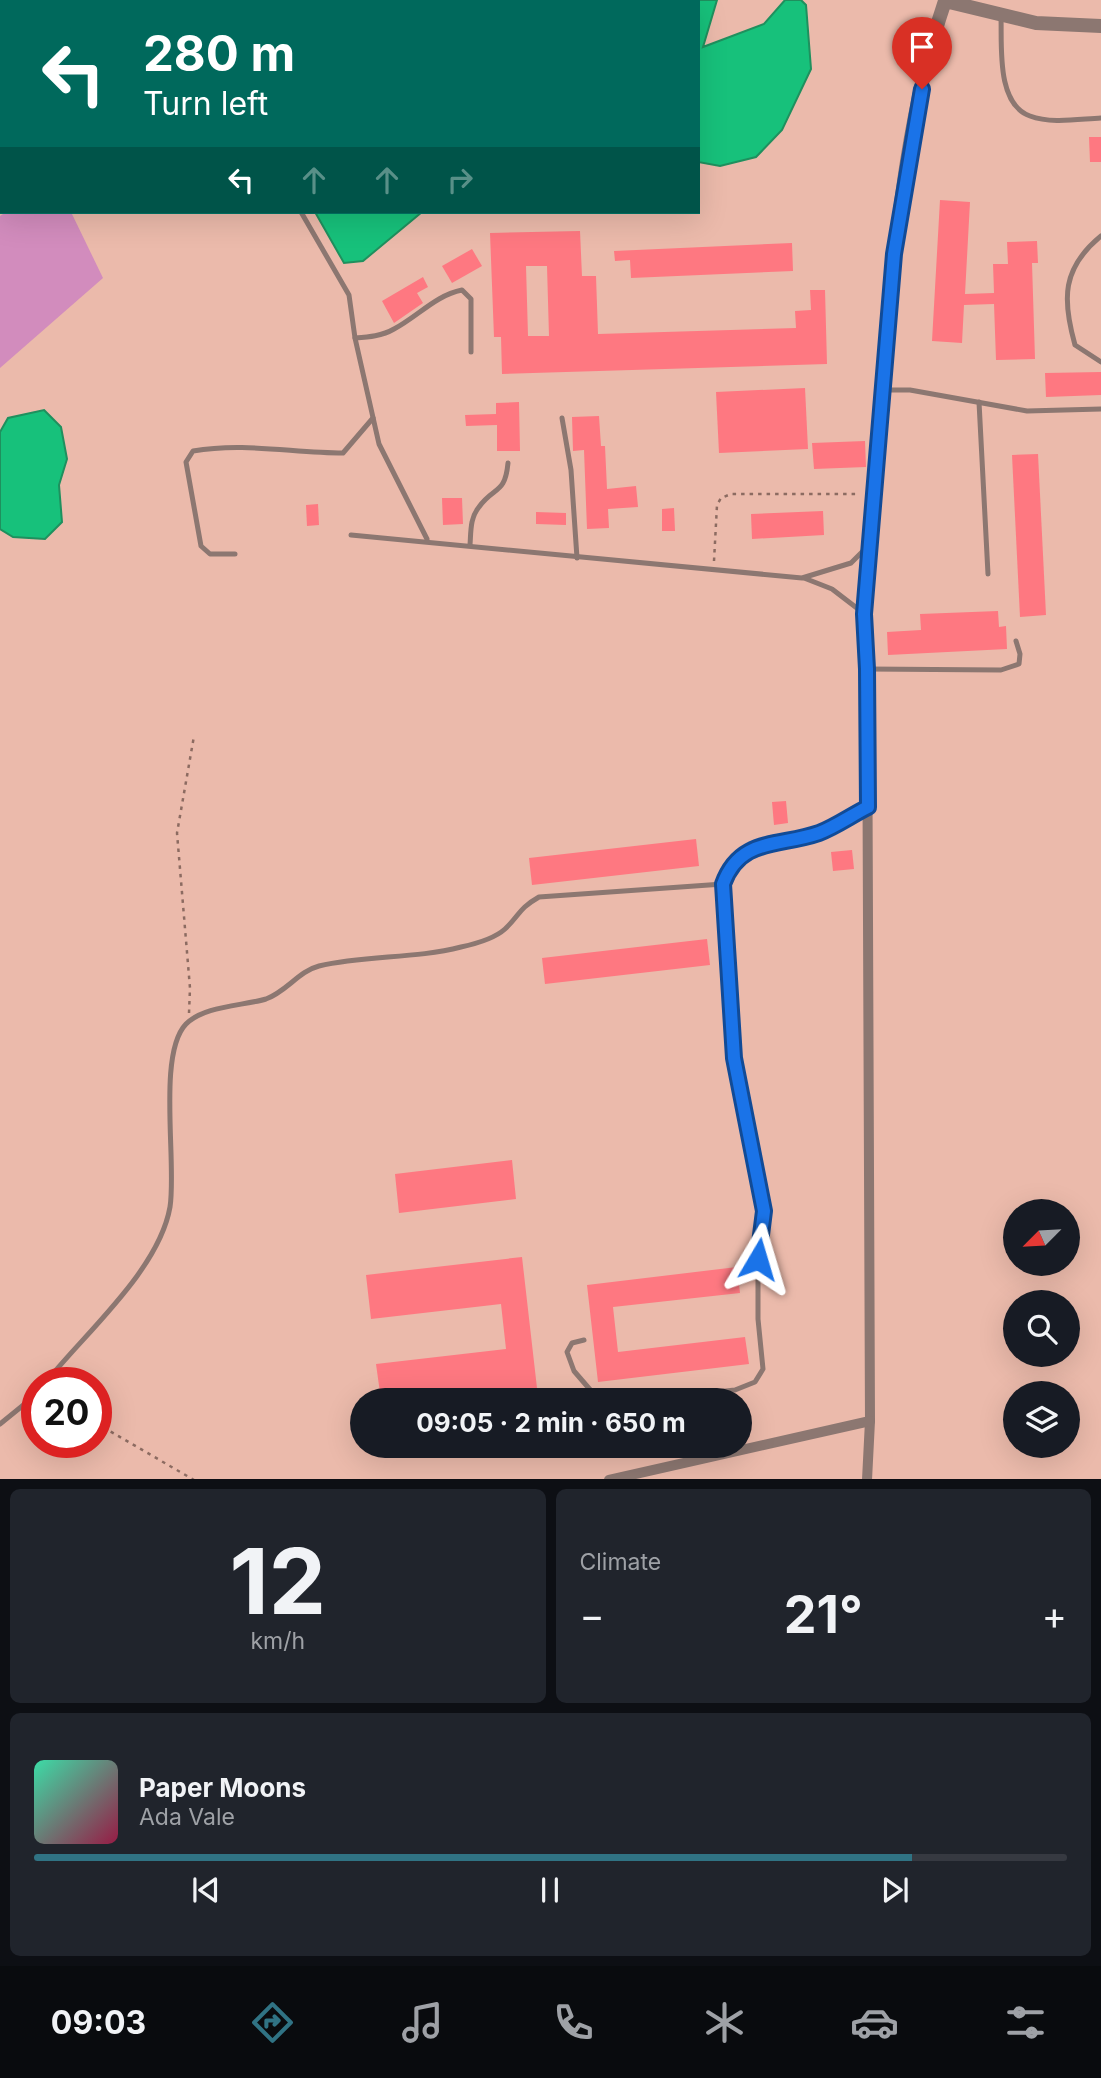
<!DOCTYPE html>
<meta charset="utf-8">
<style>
body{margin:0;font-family:Inter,sans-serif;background:#20242c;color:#f1f3f6;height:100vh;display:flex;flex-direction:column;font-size:26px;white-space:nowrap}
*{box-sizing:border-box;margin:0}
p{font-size:23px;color:#9ea1a6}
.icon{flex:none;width:38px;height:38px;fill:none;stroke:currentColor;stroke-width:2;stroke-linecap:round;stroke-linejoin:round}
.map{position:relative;height:1479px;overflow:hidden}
.details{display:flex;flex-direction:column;gap:10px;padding:10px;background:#0d0f14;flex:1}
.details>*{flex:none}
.top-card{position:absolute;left:0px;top:0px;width:700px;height:214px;box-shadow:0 7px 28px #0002;background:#00695c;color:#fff;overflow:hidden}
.needle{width:46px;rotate:246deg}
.buttons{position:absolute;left:1003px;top:1199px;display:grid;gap:14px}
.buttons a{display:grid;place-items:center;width:77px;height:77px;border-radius:50%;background:#171b24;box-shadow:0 7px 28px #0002;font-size:35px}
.speed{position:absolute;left:21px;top:1367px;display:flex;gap:14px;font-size:35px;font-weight:700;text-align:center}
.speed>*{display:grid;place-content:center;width:91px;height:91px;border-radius:50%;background:#171b24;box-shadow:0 7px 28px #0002;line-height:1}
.speed .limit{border:10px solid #d22;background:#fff;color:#111}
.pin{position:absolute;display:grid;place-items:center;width:60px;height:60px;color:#fff;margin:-72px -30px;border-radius:50% 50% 50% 0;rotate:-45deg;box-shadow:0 0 7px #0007}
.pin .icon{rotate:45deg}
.me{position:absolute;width:77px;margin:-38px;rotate:7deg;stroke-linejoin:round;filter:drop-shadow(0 0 5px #0008)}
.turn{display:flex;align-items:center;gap:24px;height:147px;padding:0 28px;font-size:32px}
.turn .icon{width:91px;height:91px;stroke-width:2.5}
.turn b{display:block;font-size:49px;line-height:60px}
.lanes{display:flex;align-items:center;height:66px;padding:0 28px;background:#0003;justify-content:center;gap:35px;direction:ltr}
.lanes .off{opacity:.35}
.big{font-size:52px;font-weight:700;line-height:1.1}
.details .card{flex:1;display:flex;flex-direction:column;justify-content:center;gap:10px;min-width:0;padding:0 24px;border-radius:10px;background:#20242c}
.details .dial{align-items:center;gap:0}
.dial b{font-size:91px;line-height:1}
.song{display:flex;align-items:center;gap:21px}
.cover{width:84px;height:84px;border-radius:10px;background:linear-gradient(135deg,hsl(160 70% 55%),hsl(340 70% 35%))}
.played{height:7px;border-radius:4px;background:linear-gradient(90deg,#307384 85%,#363941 85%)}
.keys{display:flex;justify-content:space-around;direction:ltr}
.heat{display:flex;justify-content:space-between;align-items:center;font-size:38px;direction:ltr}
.details .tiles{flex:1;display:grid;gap:10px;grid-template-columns:1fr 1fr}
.card:last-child{grid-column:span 2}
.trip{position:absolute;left:350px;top:1388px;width:402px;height:70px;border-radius:35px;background:#171b24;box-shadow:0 7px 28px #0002;font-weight:700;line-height:70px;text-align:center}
.tabs{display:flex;height:112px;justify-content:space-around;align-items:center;background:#090b0e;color:#9ea1a6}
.tabs .icon{width:49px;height:49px}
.tabs .on{color:#307384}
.tabs b{font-size:32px;color:#f1f3f6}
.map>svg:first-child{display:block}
.green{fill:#d28cbd}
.water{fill:#17c17b;stroke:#1f905e;stroke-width:2}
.building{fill:#fe7881;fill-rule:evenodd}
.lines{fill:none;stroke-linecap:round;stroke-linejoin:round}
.path{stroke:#8c6b61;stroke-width:2.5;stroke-dasharray:3.5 5;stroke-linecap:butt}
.service{stroke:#8c7771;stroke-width:5}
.minor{stroke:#8c7771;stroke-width:10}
.tertiary{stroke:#8c7771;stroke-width:14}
.route-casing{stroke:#114b97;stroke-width:18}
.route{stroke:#1a73e8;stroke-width:12}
</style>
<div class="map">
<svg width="1101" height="1480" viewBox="0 0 1101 1480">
<rect width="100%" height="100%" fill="#ebbaab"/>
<polygon class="green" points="6,212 71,212 103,278 0,368 0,216"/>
<g class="water">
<polygon points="650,0 717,0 703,47 764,24 785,0 801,0 806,5 811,69 782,130 756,157 720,166 698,162 698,2"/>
<polygon points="315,212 422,212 363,261 344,263"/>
<polygon points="44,410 61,427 67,459 59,485 62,522 45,539 13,537 0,529 0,432 8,418"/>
</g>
<g class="building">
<polygon points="1089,137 1101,137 1101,162 1090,162"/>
<polygon points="940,200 970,202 965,294 994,293 993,264 1008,264 1007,242 1037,241 1038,263 1032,263 1035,359 996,360 994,304 964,305 962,343 932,341"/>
<path d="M580,231L582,276H596L598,334L796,328L795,311L811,310L810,290H825L827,364L502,374L501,337H494L490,233ZM526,266H547L549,336H528Z"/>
<polygon points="792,243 793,271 631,278 630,260 615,261 614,251"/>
<polygon points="472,249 482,266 452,283 442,266"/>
<polygon points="423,277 428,287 417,293 423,303 394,323 382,301"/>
<polygon points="1101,372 1101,395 1046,397 1045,373"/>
<polygon points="805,388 808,449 719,453 716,392"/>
<polygon points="519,402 520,451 497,451 497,425 466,426 465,415 496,414 496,403"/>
<polygon points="599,416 601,446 605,446 607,489 636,486 638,507 608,509 609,528 587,529 584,450 573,451 572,417"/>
<polygon points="865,441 866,467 814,469 812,443"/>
<polygon points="1038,454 1046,615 1020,617 1012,455"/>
<polygon points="442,498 462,498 463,524 443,525"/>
<polygon points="318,504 319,525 307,526 306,505"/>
<polygon points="674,508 675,531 662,531 662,509"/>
<polygon points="823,511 824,535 752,539 751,514"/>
<polygon points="536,512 566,513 566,525 536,524"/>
<polygon points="998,611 999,627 1006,626 1007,649 888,655 887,632 921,630 920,614"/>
<polygon points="786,801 788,823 774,825 772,802"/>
<polygon points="696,839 699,866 532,885 529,858"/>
<polygon points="852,850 854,869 833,871 831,852"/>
<polygon points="707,939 710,965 545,984 542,958"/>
<polygon points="512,1160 516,1199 399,1213 395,1174"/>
<polygon points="522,1257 537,1388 437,1400 381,1400 376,1364 506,1349 501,1304 371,1319 366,1275"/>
<polygon points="737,1267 740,1293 613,1307 618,1352 745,1337 749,1364 598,1382 587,1285"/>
</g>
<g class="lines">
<g class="path">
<polyline points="714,561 717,505 721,498 731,494 859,494"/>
<polyline points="189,1013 190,988 177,833 194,736"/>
<polyline points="96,1423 194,1480"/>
</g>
<g class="service">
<path d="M1001,17C1002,45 996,104 1030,116C1051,124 1079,119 1101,118"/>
<polyline points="301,212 349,295 355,338 379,444 427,539"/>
<path d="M1101,236C1062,268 1062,299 1075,345L1101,362"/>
<path d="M355,338C369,337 382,336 394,329C417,317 436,295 462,290L471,299V352"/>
<polyline points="882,390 910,390 1027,411 1101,409"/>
<polyline points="979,402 988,574"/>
<polyline points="562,418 571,470 577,558"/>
<polyline points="351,535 802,578 851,563 866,548"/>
<path d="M470,545C471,531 470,518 479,507C494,486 505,495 508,463"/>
<path d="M235,554H210L201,546L186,462L193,451C244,442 293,453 343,453L373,418"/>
<polyline points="804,578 832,589 862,612"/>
<polyline points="867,669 1001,670 1019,664 1020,654 1016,641"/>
<polyline points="584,1340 572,1343 567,1352 574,1371 599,1400"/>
<path d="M46,1382C85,1333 159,1270 170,1207C177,1164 157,1054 186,1024C204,1006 242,1006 266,999C286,992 299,971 319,966C366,955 415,959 461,947C475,944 495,938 505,929C520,915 518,909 539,897L723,884"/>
<path d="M642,1400L735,1390L755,1382L763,1369L758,1319V1259L764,1211L734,1058L723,884C740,837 779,847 819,833C835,827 852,815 868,807"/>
<polyline points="0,1424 37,1394"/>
</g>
<g class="minor">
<polyline points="146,0 146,2"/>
<polyline points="0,116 2,116"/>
<polyline points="864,614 867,669 870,1421 867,1480"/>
<polyline points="609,1480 870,1421"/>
</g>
<path class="tertiary" d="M864,614C872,517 879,421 888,324C898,216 910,104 945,1L1036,23L1101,26"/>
</g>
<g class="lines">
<g class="route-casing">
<path id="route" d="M758,1259L764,1211L734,1058L723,884C740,837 779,847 819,833C835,827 852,815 868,807L867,669L864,614L894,254L922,89"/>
</g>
<use href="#route" class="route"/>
</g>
</svg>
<div class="buttons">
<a><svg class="needle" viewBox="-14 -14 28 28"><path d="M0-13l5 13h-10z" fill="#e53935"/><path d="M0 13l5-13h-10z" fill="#9ea1a6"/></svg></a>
<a><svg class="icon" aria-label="search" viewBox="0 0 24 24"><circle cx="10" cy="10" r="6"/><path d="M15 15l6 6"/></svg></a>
<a><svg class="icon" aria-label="layers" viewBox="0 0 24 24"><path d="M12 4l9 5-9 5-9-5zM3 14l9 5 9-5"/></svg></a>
</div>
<div class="speed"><div class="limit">20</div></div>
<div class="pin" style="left:922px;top:89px;background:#d93025"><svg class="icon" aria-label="arrive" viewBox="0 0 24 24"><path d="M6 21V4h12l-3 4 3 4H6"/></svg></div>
<svg class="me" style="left:758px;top:1259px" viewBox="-20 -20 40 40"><path d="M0-17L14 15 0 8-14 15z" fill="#1a73e8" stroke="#fff" stroke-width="4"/></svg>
<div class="trip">09:05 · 2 min · 650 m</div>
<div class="top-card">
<div class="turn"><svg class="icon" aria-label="left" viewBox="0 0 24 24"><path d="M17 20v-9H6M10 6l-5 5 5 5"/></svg><div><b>280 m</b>Turn left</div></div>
<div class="lanes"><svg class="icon" aria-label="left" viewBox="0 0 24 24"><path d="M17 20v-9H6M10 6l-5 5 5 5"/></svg><svg class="icon off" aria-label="ahead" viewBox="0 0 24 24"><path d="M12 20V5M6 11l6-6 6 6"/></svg><svg class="icon off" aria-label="ahead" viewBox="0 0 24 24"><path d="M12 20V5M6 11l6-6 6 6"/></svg><svg class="icon off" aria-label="right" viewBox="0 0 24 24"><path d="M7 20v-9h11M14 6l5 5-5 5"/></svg></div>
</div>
</div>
<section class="details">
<div class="tiles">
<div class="card dial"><b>12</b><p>km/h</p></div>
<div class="card"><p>Climate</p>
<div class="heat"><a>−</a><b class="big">21°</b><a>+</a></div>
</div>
<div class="card">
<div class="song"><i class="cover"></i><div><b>Paper Moons</b><p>Ada Vale</p></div></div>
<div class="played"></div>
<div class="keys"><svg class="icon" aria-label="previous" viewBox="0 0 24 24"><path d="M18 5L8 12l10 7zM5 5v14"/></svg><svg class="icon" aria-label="pause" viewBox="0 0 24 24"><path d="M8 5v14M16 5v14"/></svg><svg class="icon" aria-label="next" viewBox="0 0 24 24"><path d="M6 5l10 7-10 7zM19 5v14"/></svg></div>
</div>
</div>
</section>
<nav class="tabs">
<b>09:03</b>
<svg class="icon on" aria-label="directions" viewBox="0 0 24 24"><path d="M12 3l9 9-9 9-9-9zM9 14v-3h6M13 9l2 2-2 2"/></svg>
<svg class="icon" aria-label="music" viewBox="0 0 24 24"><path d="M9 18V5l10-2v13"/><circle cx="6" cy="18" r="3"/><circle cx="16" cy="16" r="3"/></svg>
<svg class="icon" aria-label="phone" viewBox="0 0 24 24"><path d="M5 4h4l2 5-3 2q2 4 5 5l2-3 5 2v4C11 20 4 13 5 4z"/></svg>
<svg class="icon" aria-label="climate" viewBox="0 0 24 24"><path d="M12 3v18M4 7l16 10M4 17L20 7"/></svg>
<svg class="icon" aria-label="car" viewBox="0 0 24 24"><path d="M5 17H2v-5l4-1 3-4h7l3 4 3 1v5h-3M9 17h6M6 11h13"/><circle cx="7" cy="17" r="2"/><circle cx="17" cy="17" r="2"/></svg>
<svg class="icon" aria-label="filters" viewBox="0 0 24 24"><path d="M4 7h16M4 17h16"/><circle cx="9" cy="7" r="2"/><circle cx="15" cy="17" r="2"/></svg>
</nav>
